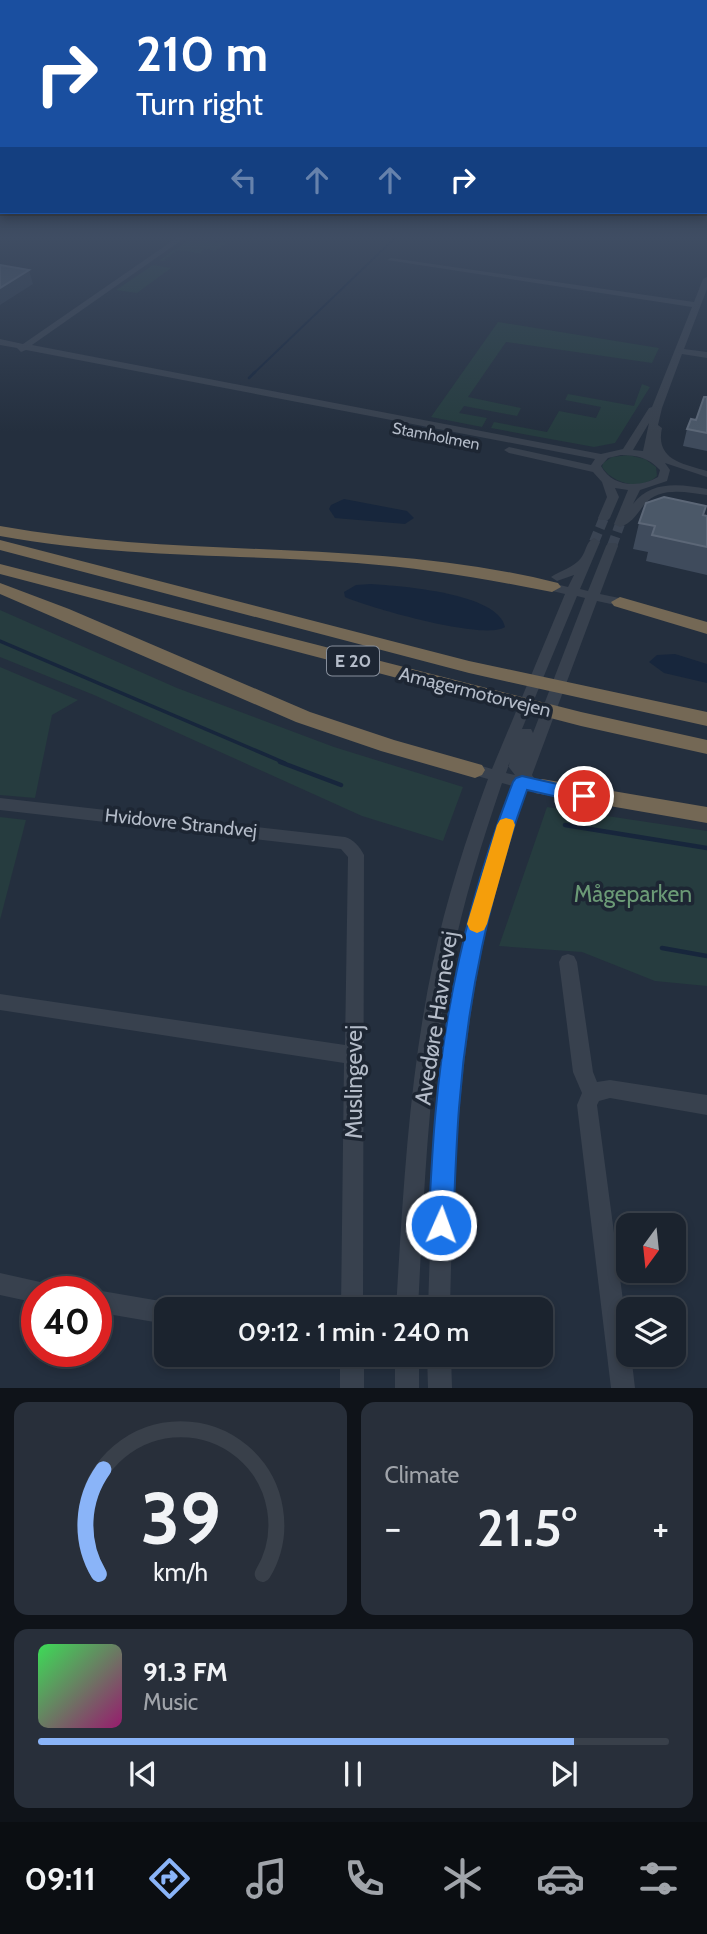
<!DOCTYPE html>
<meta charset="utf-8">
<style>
body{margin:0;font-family:Cabin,sans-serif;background:#282f3a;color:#f1f3f6;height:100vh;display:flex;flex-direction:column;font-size:26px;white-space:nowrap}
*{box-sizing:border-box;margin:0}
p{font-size:23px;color:#a0a4aa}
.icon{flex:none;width:38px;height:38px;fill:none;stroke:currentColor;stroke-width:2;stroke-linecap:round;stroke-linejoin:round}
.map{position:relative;height:1388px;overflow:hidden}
.side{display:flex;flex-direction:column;gap:14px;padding:14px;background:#0f1319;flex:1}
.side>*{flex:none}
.guide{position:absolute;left:0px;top:0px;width:707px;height:214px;box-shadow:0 4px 10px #0003,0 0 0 2px #39404a;background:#1a4fa0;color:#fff;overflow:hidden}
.needle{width:46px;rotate:195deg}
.fabs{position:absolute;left:616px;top:1213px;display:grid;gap:14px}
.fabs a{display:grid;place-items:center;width:70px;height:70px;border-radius:14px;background:#1b232e;box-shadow:0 4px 10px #0003,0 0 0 2px #39404a;font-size:35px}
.speed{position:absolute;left:21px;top:1276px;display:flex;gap:14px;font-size:35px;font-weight:700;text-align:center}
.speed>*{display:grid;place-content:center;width:91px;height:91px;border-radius:50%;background:#1b232e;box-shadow:0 4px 10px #0003,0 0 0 2px #39404a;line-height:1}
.speed .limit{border:10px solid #d22;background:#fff;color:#111}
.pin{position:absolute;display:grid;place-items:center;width:60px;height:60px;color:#fff;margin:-30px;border:4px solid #fff;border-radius:50%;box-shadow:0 2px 7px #0007}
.me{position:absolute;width:77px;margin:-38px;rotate:2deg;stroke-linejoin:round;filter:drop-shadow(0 0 5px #0008)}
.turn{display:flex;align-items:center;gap:24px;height:147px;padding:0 21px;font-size:32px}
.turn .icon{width:91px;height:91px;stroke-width:2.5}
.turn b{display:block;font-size:49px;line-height:60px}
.lanes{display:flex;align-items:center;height:66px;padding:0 21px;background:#0003;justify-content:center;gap:35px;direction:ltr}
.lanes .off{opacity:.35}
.big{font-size:52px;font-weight:600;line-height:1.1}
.side .card{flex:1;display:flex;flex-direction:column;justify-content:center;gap:10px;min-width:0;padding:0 24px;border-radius:14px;background:#282f3a}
.side .dial{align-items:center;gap:0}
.dial svg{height:182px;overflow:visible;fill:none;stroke:#39404a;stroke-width:7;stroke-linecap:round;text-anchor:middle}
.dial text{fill:#f1f3f6;stroke:none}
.song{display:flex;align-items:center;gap:21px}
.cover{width:84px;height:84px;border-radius:10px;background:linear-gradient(135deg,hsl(130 70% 55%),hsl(320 70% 35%))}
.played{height:7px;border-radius:4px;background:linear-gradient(90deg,#8ab4f8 85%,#39404a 85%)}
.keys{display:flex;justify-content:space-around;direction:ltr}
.heat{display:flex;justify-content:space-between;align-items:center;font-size:38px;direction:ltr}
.side .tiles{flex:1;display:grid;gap:14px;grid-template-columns:1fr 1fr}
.card:last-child{grid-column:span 2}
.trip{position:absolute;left:154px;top:1297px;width:399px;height:70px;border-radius:14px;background:#1b232e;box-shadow:0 4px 10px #0003,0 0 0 2px #39404a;font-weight:600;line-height:70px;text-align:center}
.dock{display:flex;height:112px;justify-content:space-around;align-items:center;background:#0b0e12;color:#a0a4aa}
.dock .icon{width:49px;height:49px}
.dock .on{color:#8ab4f8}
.dock b{font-size:32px;color:#f1f3f6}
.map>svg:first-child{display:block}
.green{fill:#263c3f}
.water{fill:#17263c}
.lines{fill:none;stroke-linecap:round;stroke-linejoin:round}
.stream-far3{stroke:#17263c;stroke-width:2}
.stream-far2{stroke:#17263c;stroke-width:2.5}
.stream-far1{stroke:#17263c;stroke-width:3.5}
.stream{stroke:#17263c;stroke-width:4.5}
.minor-tunnel{stroke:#3a4453;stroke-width:10;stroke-dasharray:10 5;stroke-linecap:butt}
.minor{fill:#38414e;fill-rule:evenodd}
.highway{fill:#746855;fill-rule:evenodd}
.wall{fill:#3f4b5c}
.shaded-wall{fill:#2f3b4b}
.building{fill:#4b5868;stroke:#5c6777;stroke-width:2}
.route{fill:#1a73e8;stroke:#114b97;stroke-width:2}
.slow{fill:#f59e0b}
.labels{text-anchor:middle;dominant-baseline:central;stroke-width:7;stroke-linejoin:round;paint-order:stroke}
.far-street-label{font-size:16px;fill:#b4bcc9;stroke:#1d2633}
.shield{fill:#1d2633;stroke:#878f9c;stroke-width:2}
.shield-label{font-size:18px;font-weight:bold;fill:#b4bcc9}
.street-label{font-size:19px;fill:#b4bcc9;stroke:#1d2633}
.near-park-label{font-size:23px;fill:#6b9a76;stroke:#1d2633}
.near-street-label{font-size:23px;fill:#b4bcc9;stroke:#1d2633}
</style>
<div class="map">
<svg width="707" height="1388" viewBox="0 0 707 1388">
<rect width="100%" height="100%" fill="#242f3e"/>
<g class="green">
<polygon points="190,239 226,243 212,254 214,250 205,249 200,252 205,254 178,250 164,260 167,261 159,261"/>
<polygon points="153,265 171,268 137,293 116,290"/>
<polygon points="498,322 659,348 652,363 506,342 468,397 521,408 517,416 464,406 459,413 487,418 482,427 431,417"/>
<polygon points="642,384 650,387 615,443 594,447 491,428 494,422 547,432 559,411 596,418 601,407 565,400 568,394 634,406"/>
<path d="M628,455L645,459L656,467L657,476C641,491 613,484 602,467L603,463L612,457Z"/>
<polygon points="0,610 177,688 334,747 463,787 443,841 362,816 94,695 0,657"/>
<polygon points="0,667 78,700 52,715 35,798 0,795"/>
<polygon points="547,807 707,831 707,986 655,981 582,952 499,946"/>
<polygon points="0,817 26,820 0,920"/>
</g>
<g class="water">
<polygon points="344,499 407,511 414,518 405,524 335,518 329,509 331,505"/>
<path d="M371,584C401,586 498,593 505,627C485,641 370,608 345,597L344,592L356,585Z"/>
<polygon points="675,654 707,664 707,683 664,673 649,662 657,655"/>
</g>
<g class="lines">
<polyline class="stream-far3" points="253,374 396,237"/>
<polyline class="stream-far2" points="249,378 255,372"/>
<polyline class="stream-far1" points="0,641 285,763"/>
<g class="stream">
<polyline points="280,762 341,785"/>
<polyline points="565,825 707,848"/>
<polyline points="662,948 707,956"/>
</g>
<g class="minor-tunnel">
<polyline points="594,542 604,518"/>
<polyline points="612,546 620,524"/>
</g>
<g class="minor">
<path d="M178,237H186L32,345L601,454L623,449L649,408L652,407L692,307L387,260L391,258L694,302L703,279L707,277V289L684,349L707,352V358L682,354L662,408L658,425L662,428C655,460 683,464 707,471V477L665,463L670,470L667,481L640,490L633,504C651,480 681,484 707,489V495C686,492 659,486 644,505C637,514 632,523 620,527L614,524L628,490L615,488L619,497L610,518L608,520H600L598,518L607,497L602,482L593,472L509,453L504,450L509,447L591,465L595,459L26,350L21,352L17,348L0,345V339L23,344ZM649,423L643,451L633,450ZM621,455C637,455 649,458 660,470L658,477C639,488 612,487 601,466L608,458Z"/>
<path d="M594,538L600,542L580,589L588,591L606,546L608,543H616L618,546L600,594L624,599L626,602L620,606L597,601L532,775L539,785L536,789L527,790C464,963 454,1126 450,1309H428C432,1180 438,1049 469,923C480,876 496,831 513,786L502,783C482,842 463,902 451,963C428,1077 424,1193 418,1309H396C403,1193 409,1077 433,963C446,900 466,839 488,779L470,774L467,770L470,766L475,764L492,769L565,594L548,590L546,587L552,583L568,587L574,575L557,581L551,577C560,571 574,567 581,558C587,550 585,543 594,538ZM577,596L585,598L533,733L531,729H522ZM510,762L508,766L515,775L506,773Z"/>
<path d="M0,798L345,837C353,839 360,847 364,855L363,1309H341L344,1063L0,1010V994L345,1045L348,857L341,849L0,810Z"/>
<polygon points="568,954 574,956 577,962 593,1072 597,1082 610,1080 707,1095 707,1115 610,1098 599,1101 597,1105 628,1338 628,1354 631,1354 635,1388 611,1388 577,1105 582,1093 573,1072 559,962 562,956"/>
<polygon points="0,1273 49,1284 52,1292 37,1292 37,1303 0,1295"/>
<polygon points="96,1290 166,1302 174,1305 176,1309 166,1309 166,1324 96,1312 96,1292 91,1292"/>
<rect x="340" y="1354" width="24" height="34"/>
<rect x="395" y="1354" width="24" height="34"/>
<polygon points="427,1354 451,1354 452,1388 428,1388"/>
</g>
<g class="highway">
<path d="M0,526C185,560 375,537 558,583L561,587L552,592C487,579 422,568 357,563C237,554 118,558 0,536Z"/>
<polygon points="0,540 469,661 707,712 707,726 469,673 0,550"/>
<polygon points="0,564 581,712 707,740 707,754 581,726 0,574"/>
<polygon points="0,583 69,609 310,712 394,740 482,765 485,770 482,775 475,778 381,751 296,722 0,594"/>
<polygon points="620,597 707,622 707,634 614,606 611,602"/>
<polygon points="542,779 707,807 707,823 535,793 531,787 535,781"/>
</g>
</g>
<g class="wall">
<polygon points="707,397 707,451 683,446 687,429 696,420"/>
<polygon points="703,515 707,516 707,575 646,561 648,552 633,549 639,523"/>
</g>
<polygon class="shaded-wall" points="29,270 33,284 0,305 0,288"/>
<g class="building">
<polygon points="0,265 29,270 0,288"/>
<polygon points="704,397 707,397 707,433 687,429 691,419 696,420"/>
<polygon points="664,497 706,506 703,515 707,516 707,547 652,535 655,526 639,523 646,503"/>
</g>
<linearGradient id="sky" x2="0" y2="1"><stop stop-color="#141a22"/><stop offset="0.55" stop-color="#3f4d63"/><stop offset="1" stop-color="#3f4d63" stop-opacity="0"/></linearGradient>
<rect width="707" height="432" fill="url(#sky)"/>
<path class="route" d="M522,776L584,790L591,792L593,796L591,801L584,803L527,790C490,890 467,1001 459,1108C456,1147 455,1186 453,1225L449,1234L441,1238L432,1234L428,1225C431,1186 432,1147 436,1108C446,998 473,885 513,782L516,778Z"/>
<polygon class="slow" points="506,818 513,820 515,825 487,924 484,930 477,933 470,930 467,924 497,825 500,820"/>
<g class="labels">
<g class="far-street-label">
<text transform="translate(436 436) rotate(11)">Stamholmen</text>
</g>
<rect class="shield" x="327" y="646.5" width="52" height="29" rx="5"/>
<g class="shield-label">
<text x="353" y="661">E 20</text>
</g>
<g class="street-label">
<text transform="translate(475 692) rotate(14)">Amagermotorvejen</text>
<text transform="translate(181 823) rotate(6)">Hvidovre Strandvej</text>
</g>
<g class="near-park-label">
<text x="633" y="894">Mågeparken</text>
</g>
<g class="near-street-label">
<text transform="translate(436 1018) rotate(-81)">Avedøre Havnevej</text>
<text transform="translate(354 1082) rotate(-90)">Muslingevej</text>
</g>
</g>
</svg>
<div class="fabs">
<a><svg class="needle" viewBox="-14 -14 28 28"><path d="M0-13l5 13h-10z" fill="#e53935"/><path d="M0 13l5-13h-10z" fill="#a0a4aa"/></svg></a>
<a><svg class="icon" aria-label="layers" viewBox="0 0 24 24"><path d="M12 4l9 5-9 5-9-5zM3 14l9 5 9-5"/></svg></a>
</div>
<div class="speed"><div class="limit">40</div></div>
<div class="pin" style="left:584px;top:796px;background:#d93025"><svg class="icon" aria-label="arrive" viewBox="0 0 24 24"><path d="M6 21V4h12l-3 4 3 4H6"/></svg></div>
<svg class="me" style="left:441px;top:1225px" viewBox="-20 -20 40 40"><circle r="17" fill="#1a73e8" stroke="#fff" stroke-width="3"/><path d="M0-11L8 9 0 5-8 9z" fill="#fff"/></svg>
<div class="trip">09:12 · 1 min · 240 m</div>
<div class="guide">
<div class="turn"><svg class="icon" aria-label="right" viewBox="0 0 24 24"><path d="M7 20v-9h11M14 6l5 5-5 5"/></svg><div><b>210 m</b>Turn right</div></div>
<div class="lanes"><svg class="icon off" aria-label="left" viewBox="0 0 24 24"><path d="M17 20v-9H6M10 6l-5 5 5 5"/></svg><svg class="icon off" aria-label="ahead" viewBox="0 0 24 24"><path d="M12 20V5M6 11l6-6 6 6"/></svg><svg class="icon off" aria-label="ahead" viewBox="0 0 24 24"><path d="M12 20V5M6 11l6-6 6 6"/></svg><svg class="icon" aria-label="right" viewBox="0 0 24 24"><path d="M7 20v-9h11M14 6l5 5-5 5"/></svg></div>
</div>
</div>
<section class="side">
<div class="tiles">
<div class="card dial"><svg viewBox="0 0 100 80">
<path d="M14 69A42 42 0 1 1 86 69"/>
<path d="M14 69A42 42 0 0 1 16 23" stroke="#8ab4f8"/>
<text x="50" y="56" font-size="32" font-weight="700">39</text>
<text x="50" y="72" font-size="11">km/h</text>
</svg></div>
<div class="card"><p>Climate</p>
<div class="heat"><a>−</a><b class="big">21.5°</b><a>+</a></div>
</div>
<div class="card">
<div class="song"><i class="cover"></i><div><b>91.3 FM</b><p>Music</p></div></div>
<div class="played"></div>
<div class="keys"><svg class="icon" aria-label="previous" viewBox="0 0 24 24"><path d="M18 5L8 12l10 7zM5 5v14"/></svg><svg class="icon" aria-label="pause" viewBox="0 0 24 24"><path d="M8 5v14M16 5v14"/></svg><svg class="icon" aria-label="next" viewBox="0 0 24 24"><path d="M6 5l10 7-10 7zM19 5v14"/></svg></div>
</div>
</div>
</section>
<nav class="dock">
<b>09:11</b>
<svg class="icon on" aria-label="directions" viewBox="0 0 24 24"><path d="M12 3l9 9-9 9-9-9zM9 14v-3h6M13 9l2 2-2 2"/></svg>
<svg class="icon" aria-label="music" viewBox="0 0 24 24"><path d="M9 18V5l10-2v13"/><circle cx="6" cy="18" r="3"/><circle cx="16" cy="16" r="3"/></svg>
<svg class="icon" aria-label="phone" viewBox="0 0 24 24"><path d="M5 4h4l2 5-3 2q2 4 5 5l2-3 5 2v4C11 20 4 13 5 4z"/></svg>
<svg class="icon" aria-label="climate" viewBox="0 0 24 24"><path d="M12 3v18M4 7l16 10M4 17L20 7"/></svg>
<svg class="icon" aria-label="car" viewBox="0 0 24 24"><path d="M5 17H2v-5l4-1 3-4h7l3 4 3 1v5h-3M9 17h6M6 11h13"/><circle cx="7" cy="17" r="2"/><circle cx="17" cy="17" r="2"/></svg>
<svg class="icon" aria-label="filters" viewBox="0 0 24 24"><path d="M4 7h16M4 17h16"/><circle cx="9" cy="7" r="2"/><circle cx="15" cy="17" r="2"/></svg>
</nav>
